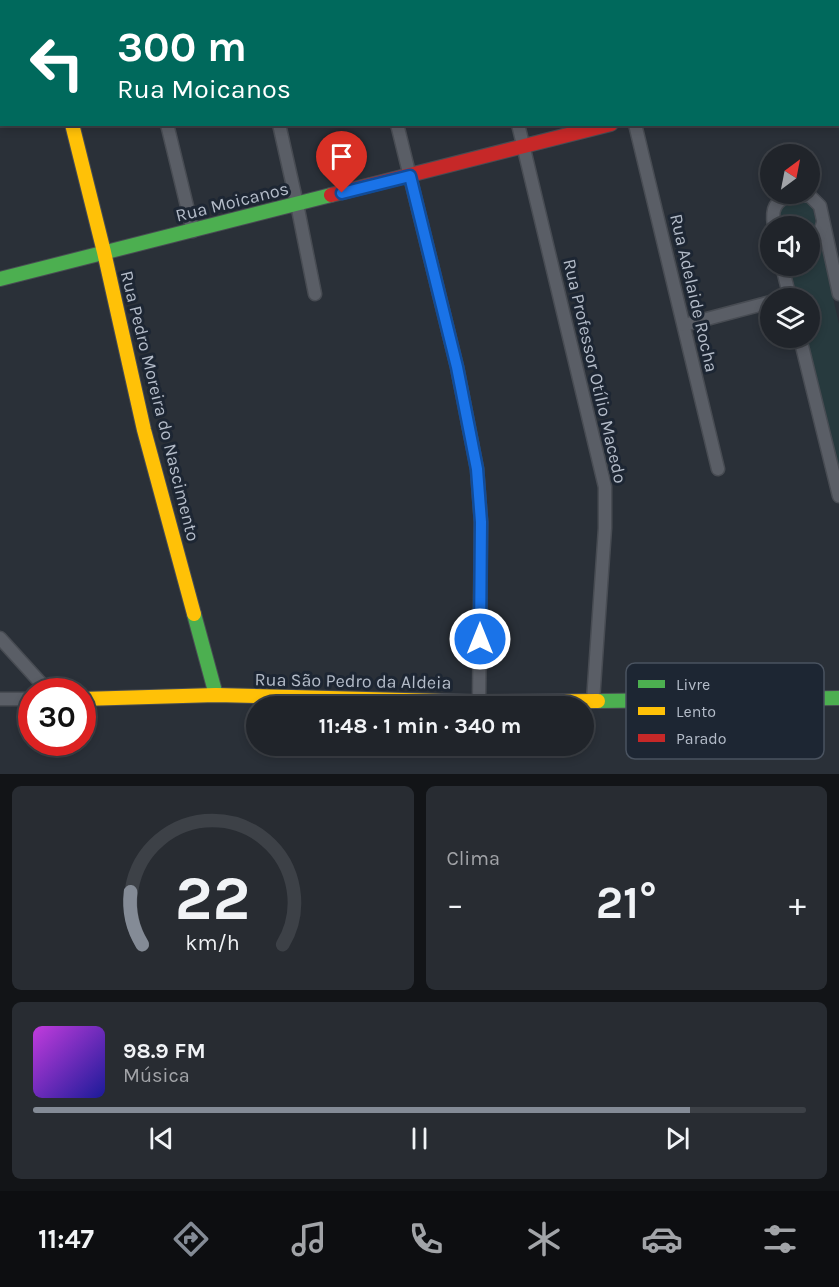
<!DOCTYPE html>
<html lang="pt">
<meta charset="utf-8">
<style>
body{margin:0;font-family:Karla,sans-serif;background:#282c32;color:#f1f3f6;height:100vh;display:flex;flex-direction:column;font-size:22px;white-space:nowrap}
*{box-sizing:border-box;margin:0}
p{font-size:20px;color:#a2a4a8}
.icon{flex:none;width:33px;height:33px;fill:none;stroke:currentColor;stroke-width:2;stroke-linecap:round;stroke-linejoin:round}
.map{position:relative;height:774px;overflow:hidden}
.panel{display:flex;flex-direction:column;gap:12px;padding:12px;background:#121417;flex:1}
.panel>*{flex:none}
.guide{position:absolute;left:0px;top:0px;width:840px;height:126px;box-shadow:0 3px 9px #0003,0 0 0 2px #3d4147;background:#00695c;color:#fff;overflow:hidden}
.needle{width:39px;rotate:32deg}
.fabs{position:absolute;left:760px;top:144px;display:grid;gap:12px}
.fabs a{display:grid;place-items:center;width:60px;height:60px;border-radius:50%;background:#20242a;box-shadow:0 3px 9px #0003,0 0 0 2px #3d4147;font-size:30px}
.speed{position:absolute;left:18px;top:678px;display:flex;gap:12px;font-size:30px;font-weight:700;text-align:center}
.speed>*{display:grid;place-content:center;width:78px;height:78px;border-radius:50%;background:#20242a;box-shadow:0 3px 9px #0003,0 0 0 2px #3d4147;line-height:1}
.speed .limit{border:9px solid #d22;background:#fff;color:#111}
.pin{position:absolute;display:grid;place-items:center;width:51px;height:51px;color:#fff;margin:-62px -26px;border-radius:50% 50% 50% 0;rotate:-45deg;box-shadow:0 0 6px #0007}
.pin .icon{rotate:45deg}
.me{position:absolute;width:66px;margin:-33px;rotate:0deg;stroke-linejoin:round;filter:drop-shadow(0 0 4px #0008)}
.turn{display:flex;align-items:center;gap:21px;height:126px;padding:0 18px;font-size:27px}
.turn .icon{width:78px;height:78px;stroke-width:2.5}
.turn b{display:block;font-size:42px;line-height:51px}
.big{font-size:45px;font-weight:700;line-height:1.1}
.panel .tile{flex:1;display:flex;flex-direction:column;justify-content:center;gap:9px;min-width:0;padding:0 21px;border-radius:9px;background:#282c32}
.panel .dial{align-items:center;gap:0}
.dial svg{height:156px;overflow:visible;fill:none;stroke:#3d4147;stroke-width:7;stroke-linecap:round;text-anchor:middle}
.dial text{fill:#f1f3f6;stroke:none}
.song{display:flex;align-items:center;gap:18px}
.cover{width:72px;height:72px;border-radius:9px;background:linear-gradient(135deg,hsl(290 70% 55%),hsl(240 70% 35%))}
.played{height:6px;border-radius:3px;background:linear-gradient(90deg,#848b96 85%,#3d4147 85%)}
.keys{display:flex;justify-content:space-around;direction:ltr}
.heat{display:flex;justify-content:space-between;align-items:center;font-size:33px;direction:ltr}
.panel .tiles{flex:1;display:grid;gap:12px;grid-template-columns:1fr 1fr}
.tile:last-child{grid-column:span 2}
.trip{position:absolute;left:246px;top:696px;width:348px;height:60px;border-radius:30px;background:#20242a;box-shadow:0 3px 9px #0003,0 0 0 2px #3d4147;font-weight:700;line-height:60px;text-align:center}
.tabs{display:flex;height:96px;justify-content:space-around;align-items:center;background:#0d0e11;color:#a2a4a8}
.tabs .icon{width:42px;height:42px}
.tabs .active{color:#848b96}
.tabs b{font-size:27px;color:#f1f3f6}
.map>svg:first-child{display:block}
.green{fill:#273a3e}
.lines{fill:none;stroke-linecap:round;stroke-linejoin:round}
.street-casing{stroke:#484c53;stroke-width:15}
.fast-casing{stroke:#484c53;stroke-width:16}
.slow-casing{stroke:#484c53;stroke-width:16}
.jam-casing{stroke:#484c53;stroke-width:16}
.street{stroke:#5a5e66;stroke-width:12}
.fast{stroke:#4caf50;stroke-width:14}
.slow{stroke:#ffc107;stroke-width:14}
.jam{stroke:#c62828;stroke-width:14}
.route-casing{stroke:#114b97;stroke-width:15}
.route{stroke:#1a73e8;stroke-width:10}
.labels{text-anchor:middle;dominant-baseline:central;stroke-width:6;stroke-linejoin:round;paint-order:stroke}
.street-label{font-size:18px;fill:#b4bcc9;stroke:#1d2633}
.key{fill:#1d2633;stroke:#4a5360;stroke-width:1.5}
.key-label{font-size:16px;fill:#b4bcc9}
</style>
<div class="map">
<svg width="839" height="774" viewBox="0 0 839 774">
<rect width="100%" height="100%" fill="#2a3038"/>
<polygon class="green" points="802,196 812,205 839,324 839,478 806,338 810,338 810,298 797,298 790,266 810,266 810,226 782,226 780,210 785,197"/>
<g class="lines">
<g class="street-casing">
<g id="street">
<polyline points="365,0 366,2"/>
<polyline points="487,0 487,2"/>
<polyline points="754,0 756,2"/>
<polyline points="252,2 258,0"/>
<polyline points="0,59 2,59"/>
<polyline points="838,95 839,96"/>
<polyline points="167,124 193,231"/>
<polyline points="279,124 297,204 315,294"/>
<polyline points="397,124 457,367 477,469 481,522 479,702"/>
<polyline points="518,124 605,487 605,528 593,701"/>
<polyline points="635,124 718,469"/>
<polyline points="795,194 810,196 820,206 839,294"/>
<path d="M774,226C771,208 775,202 791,194"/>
<polyline points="810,246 818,238 823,223"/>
<polyline points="782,266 790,298"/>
<polyline points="684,325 771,302"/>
<polyline points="800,338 839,496"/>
<polyline points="0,638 49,692"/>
<polyline points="0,699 32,699"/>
</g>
</g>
<g class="fast-casing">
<g id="fast">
<polyline points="0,279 331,195"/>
<polyline points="194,614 216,695"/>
<polyline points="598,701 839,698"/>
</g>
</g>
<g class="slow-casing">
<g id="slow">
<polyline points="72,124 104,252 144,430 194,614"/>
<polyline points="82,699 216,695 479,702 598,701"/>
</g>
</g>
<g class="jam-casing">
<polyline id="jam" points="331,195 611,124"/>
</g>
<use href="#street" class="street"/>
<use href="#fast" class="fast"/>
<use href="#slow" class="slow"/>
<use href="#jam" class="jam"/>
</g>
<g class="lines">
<g class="route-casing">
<polyline id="route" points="342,193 410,176 457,367 477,469 481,522 480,639"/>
</g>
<use href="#route" class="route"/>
</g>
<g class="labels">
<g class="street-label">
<text transform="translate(232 202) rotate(-14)">Rua Moicanos</text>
<text transform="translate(694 293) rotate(77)">Rua Adelaide Rocha</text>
<text transform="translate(595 371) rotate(77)">Rua Professor Otílio Macedo</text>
<text transform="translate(160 406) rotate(76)">Rua Pedro Moreira do Nascimento</text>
<text transform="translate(353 681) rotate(1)">Rua São Pedro da Aldeia</text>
</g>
</g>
<rect x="626" y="663" width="198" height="96" rx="9" class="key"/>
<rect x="638" y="680" width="27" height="8" fill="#4caf50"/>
<rect x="638" y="707" width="27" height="8" fill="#ffc107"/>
<rect x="638" y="734" width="27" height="8" fill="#c62828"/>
<g class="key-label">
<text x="676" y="690">Livre</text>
<text x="676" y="717">Lento</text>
<text x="676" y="744">Parado</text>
</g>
</svg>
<div class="fabs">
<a><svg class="needle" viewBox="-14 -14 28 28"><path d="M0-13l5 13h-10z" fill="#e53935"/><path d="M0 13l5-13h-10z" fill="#a2a4a8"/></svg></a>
<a><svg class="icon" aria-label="sound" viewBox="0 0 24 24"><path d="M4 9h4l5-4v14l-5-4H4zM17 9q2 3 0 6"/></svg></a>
<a><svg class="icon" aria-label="layers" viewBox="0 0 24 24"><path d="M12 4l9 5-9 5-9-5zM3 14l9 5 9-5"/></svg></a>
</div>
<div class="speed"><div class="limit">30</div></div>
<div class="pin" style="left:342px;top:193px;background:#d93025"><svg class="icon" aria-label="arrive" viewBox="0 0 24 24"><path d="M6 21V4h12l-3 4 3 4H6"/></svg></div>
<svg class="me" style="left:480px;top:639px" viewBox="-20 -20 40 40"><circle r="17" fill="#1a73e8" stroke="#fff" stroke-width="3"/><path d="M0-11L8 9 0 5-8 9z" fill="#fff"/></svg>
<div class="trip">11:48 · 1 min · 340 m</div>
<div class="guide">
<div class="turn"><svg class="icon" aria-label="left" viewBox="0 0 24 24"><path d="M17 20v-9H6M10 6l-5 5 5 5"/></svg><div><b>300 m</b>Rua Moicanos</div></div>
</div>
</div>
<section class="panel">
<div class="tiles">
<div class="tile dial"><svg viewBox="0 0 100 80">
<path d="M14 69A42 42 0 1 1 86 69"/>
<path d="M14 69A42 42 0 0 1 8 42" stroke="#848b96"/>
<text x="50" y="56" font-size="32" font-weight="700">22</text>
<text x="50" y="72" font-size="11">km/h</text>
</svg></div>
<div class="tile"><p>Clima</p>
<div class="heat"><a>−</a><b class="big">21°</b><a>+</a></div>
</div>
<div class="tile">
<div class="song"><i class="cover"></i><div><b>98.9 FM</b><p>Música</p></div></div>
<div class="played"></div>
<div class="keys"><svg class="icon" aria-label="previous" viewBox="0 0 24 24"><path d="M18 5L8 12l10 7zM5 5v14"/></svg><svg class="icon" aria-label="pause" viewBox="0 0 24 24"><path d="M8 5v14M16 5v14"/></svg><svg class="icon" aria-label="next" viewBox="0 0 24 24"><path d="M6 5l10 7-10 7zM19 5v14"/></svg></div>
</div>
</div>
</section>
<nav class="tabs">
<b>11:47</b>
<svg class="icon active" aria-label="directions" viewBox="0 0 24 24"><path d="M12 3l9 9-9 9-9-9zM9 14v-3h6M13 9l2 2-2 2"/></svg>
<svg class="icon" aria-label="music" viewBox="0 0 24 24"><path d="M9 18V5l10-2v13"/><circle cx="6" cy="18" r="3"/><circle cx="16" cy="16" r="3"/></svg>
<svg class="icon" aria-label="phone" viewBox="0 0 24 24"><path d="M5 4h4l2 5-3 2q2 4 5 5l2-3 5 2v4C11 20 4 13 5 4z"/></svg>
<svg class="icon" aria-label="climate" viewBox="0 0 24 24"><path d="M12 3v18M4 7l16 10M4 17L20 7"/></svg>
<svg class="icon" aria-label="car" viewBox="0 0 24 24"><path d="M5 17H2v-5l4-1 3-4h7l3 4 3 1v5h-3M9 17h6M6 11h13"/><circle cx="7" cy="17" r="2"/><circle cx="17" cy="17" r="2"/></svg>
<svg class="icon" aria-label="filters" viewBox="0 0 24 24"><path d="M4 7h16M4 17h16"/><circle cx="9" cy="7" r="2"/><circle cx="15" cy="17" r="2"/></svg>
</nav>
